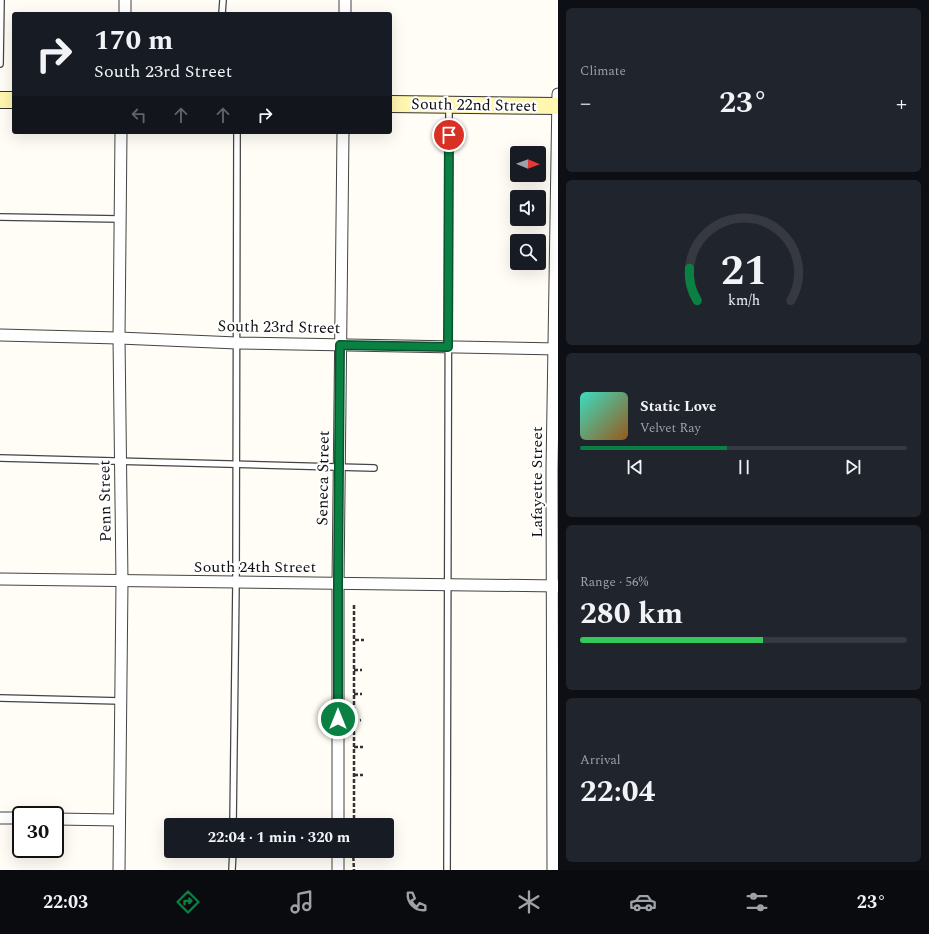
<!DOCTYPE html>
<meta charset="utf-8">
<style>
body{margin:0;font-family:Spectral,serif;background:#20242c;color:#f1f3f6;height:100vh;display:flex;flex-direction:column;font-size:15px;white-space:nowrap}
*{box-sizing:border-box;margin:0}
p{font-size:13px;color:#9ea1a6}
.icon{flex:none;width:22px;height:22px;fill:none;stroke:currentColor;stroke-width:2;stroke-linecap:round;stroke-linejoin:round}
.map{position:relative;flex:1;overflow:hidden}
.panel{display:flex;flex-direction:column;gap:8px;padding:8px;background:#0d0f14;width:371px}
.panel>*{flex:none}
.hud{position:absolute;left:12px;top:12px;width:380px;height:122px;border-radius:4px;box-shadow:0 4px 16px #0002;background:#171b24;color:#f1f3f6;overflow:hidden}
.needle{width:26px;rotate:91deg}
.tools{position:absolute;left:510px;top:146px;display:grid;gap:8px}
.tools a{display:grid;place-items:center;width:36px;height:36px;border-radius:4px;background:#171b24;box-shadow:0 4px 16px #0002;font-size:20px}
.speed{position:absolute;left:12px;top:806px;display:flex;gap:8px;font-size:20px;font-weight:700;text-align:center}
.speed>*{display:grid;place-content:center;width:52px;height:52px;border-radius:50%;background:#171b24;box-shadow:0 4px 16px #0002;line-height:1}
.speed .limit{border:2px solid #111;border-radius:6px;background:#fff;color:#111}
.pin{position:absolute;display:grid;place-items:center;width:34px;height:34px;color:#fff;margin:-17px;border:2px solid #fff;border-radius:50%;box-shadow:0 1px 4px #0007}
.me{position:absolute;width:44px;margin:-22px;rotate:0deg;stroke-linejoin:round;filter:drop-shadow(0 0 3px #0008)}
.turn{display:flex;align-items:center;gap:14px;height:84px;padding:0 16px;font-size:18px}
.turn .icon{width:52px;height:52px;stroke-width:2.5}
.turn b{display:block;font-size:28px;line-height:34px}
.lanes{display:flex;align-items:center;height:38px;padding:0 16px;background:#0003;justify-content:center;gap:20px;direction:ltr}
.lanes .off{opacity:.35}
.big{font-size:30px;font-weight:700;line-height:1.1}
.panel .card{flex:1;display:flex;flex-direction:column;justify-content:center;gap:6px;min-width:0;padding:0 14px;border-radius:6px;background:#20242c}
.panel .dial{align-items:center;gap:0}
.dial svg{height:104px;overflow:visible;fill:none;stroke:#363941;stroke-width:7;stroke-linecap:round;text-anchor:middle}
.dial text{fill:#f1f3f6;stroke:none}
.song{display:flex;align-items:center;gap:12px}
.cover{width:48px;height:48px;border-radius:6px;background:linear-gradient(135deg,hsl(170 70% 55%),hsl(30 70% 35%))}
.played{height:4px;border-radius:2px;background:linear-gradient(90deg,#0b8043 45%,#363941 45%)}
.keys{display:flex;justify-content:space-around;direction:ltr}
.heat{display:flex;justify-content:space-between;align-items:center;font-size:22px;direction:ltr}
.charge{height:6px;border-radius:3px;background:linear-gradient(90deg,#34c759 56%,#363941 0)}
.trip{position:absolute;left:164px;top:818px;width:230px;height:40px;border-radius:4px;background:#171b24;box-shadow:0 4px 16px #0002;font-weight:700;line-height:40px;text-align:center}
.dock{display:flex;height:64px;justify-content:space-around;align-items:center;background:#090b0e;color:#9ea1a6}
.dock .icon{width:28px;height:28px}
.dock .selected{color:#0b8043}
.dock b{font-size:18px;color:#f1f3f6}
main{display:flex;flex:1;min-height:0}
.map>svg:first-child{display:block}
.lines{fill:none;stroke-linecap:round;stroke-linejoin:round}
.service-casing{stroke:#444;stroke-width:8}
.minor-casing{stroke:#444;stroke-width:13}
.secondary-casing{stroke:#333;stroke-width:18}
.path{stroke:#333;stroke-width:2.5;stroke-dasharray:4 2;stroke-linecap:butt}
.service{stroke:#fff;stroke-width:5.5}
.minor{stroke:#fff;stroke-width:11}
.secondary{stroke:#fff6b0;stroke-width:16}
.route-casing{stroke:#07532c;stroke-width:10}
.route{stroke:#0b8043;stroke-width:7}
.labels{text-anchor:middle;dominant-baseline:central;stroke-width:4;stroke-linejoin:round;paint-order:stroke}
.street-label{font-size:16px;fill:#111;stroke:#fff}
</style>
<main>
<div class="map">
<svg width="558" height="870" viewBox="0 0 558 870">
<rect width="100%" height="100%" fill="#fffdf5"/>
<g class="lines">
<g class="service-casing">
<g id="service">
<polyline points="222,14 223,0"/>
<polyline points="0,64 1,0"/>
<polyline points="0,217 120,219"/>
<polyline points="0,458 374,468"/>
<polyline points="0,698 121,701"/>
<polyline points="233,825 236,583 237,132"/>
<polyline points="232,870 233,851"/>
<polyline points="447,870 449,107"/>
</g>
</g>
<g class="minor-casing">
<g id="minor">
<polyline points="125,14 125,0"/>
<polyline points="345,14 345,0"/>
<polyline points="0,335 119,338 237,343 558,349"/>
<polyline points="0,579 558,586"/>
<polyline points="0,818 21,818"/>
<polyline points="55,819 119,820"/>
<polyline points="338,825 338,583 343,132"/>
<polyline points="338,851 338,870"/>
<polyline points="119,870 122,582 119,338 121,132"/>
<polyline points="553,870 552,469 558,94"/>
</g>
</g>
<g class="secondary-casing">
<g id="secondary">
<polyline points="0,100 14,100"/>
<polyline points="390,104 558,106"/>
</g>
</g>
<g class="path">
<polyline points="355,640 364,640"/>
<polyline points="354,670 362,670"/>
<polyline points="354,694 362,694"/>
<polyline points="354,721 361,720"/>
<polyline points="354,747 363,747"/>
<polyline points="354,775 363,775"/>
<polyline points="354,822 372,822"/>
<polyline points="354,825 354,604"/>
<polyline points="353,851 354,870"/>
</g>
<use href="#service" class="service"/>
<use href="#minor" class="minor"/>
<use href="#secondary" class="secondary"/>
</g>
<g class="lines">
<g class="route-casing">
<polyline id="route" points="338,719 338,583 340,345 448,347 449,135"/>
</g>
<use href="#route" class="route"/>
</g>
<g class="labels">
<g class="street-label">
<text transform="translate(474 105) rotate(1)">South 22nd Street</text>
<text transform="translate(279 327) rotate(1)">South 23rd Street</text>
<text transform="translate(323 478) rotate(-89)">Seneca Street</text>
<text transform="translate(537 482) rotate(-90)">Lafayette Street</text>
<text transform="translate(105 501) rotate(-91)">Penn Street</text>
<text x="255" y="567">South 24th Street</text>
</g>
</g>
</svg>
<div class="tools">
<a><svg class="needle" viewBox="-14 -14 28 28"><path d="M0-13l5 13h-10z" fill="#e53935"/><path d="M0 13l5-13h-10z" fill="#9ea1a6"/></svg></a>
<a><svg class="icon" aria-label="sound" viewBox="0 0 24 24"><path d="M4 9h4l5-4v14l-5-4H4zM17 9q2 3 0 6"/></svg></a>
<a><svg class="icon" aria-label="search" viewBox="0 0 24 24"><circle cx="10" cy="10" r="6"/><path d="M15 15l6 6"/></svg></a>
</div>
<div class="speed"><div class="limit">30</div></div>
<div class="pin" style="left:449px;top:135px;background:#d93025"><svg class="icon" aria-label="arrive" viewBox="0 0 24 24"><path d="M6 21V4h12l-3 4 3 4H6"/></svg></div>
<svg class="me" style="left:338px;top:719px" viewBox="-20 -20 40 40"><circle r="17" fill="#0b8043" stroke="#fff" stroke-width="3"/><path d="M0-11L8 9 0 5-8 9z" fill="#fff"/></svg>
<div class="trip">22:04 · 1 min · 320 m</div>
<div class="hud">
<div class="turn"><svg class="icon" aria-label="right" viewBox="0 0 24 24"><path d="M7 20v-9h11M14 6l5 5-5 5"/></svg><div><b>170 m</b>South 23rd Street</div></div>
<div class="lanes"><svg class="icon off" aria-label="left" viewBox="0 0 24 24"><path d="M17 20v-9H6M10 6l-5 5 5 5"/></svg><svg class="icon off" aria-label="ahead" viewBox="0 0 24 24"><path d="M12 20V5M6 11l6-6 6 6"/></svg><svg class="icon off" aria-label="ahead" viewBox="0 0 24 24"><path d="M12 20V5M6 11l6-6 6 6"/></svg><svg class="icon" aria-label="right" viewBox="0 0 24 24"><path d="M7 20v-9h11M14 6l5 5-5 5"/></svg></div>
</div>
</div>
<section class="panel">
<div class="card"><p>Climate</p>
<div class="heat"><a>−</a><b class="big">23°</b><a>+</a></div>
</div>
<div class="card dial"><svg viewBox="0 0 100 80">
<path d="M14 69A42 42 0 1 1 86 69"/>
<path d="M14 69A42 42 0 0 1 8 44" stroke="#0b8043"/>
<text x="50" y="56" font-size="32" font-weight="700">21</text>
<text x="50" y="72" font-size="11">km/h</text>
</svg></div>
<div class="card">
<div class="song"><i class="cover"></i><div><b>Static Love</b><p>Velvet Ray</p></div></div>
<div class="played"></div>
<div class="keys"><svg class="icon" aria-label="previous" viewBox="0 0 24 24"><path d="M18 5L8 12l10 7zM5 5v14"/></svg><svg class="icon" aria-label="pause" viewBox="0 0 24 24"><path d="M8 5v14M16 5v14"/></svg><svg class="icon" aria-label="next" viewBox="0 0 24 24"><path d="M6 5l10 7-10 7zM19 5v14"/></svg></div>
</div>
<div class="card"><p>Range · 56%</p><b class="big">280 km</b><div class="charge"></div></div>
<div class="card"><p>Arrival</p><b class="big">22:04</b></div>
</section>
</main>
<nav class="dock">
<b>22:03</b>
<svg class="icon selected" aria-label="directions" viewBox="0 0 24 24"><path d="M12 3l9 9-9 9-9-9zM9 14v-3h6M13 9l2 2-2 2"/></svg>
<svg class="icon" aria-label="music" viewBox="0 0 24 24"><path d="M9 18V5l10-2v13"/><circle cx="6" cy="18" r="3"/><circle cx="16" cy="16" r="3"/></svg>
<svg class="icon" aria-label="phone" viewBox="0 0 24 24"><path d="M5 4h4l2 5-3 2q2 4 5 5l2-3 5 2v4C11 20 4 13 5 4z"/></svg>
<svg class="icon" aria-label="climate" viewBox="0 0 24 24"><path d="M12 3v18M4 7l16 10M4 17L20 7"/></svg>
<svg class="icon" aria-label="car" viewBox="0 0 24 24"><path d="M5 17H2v-5l4-1 3-4h7l3 4 3 1v5h-3M9 17h6M6 11h13"/><circle cx="7" cy="17" r="2"/><circle cx="17" cy="17" r="2"/></svg>
<svg class="icon" aria-label="filters" viewBox="0 0 24 24"><path d="M4 7h16M4 17h16"/><circle cx="9" cy="7" r="2"/><circle cx="15" cy="17" r="2"/></svg>
<b>23°</b>
</nav>
